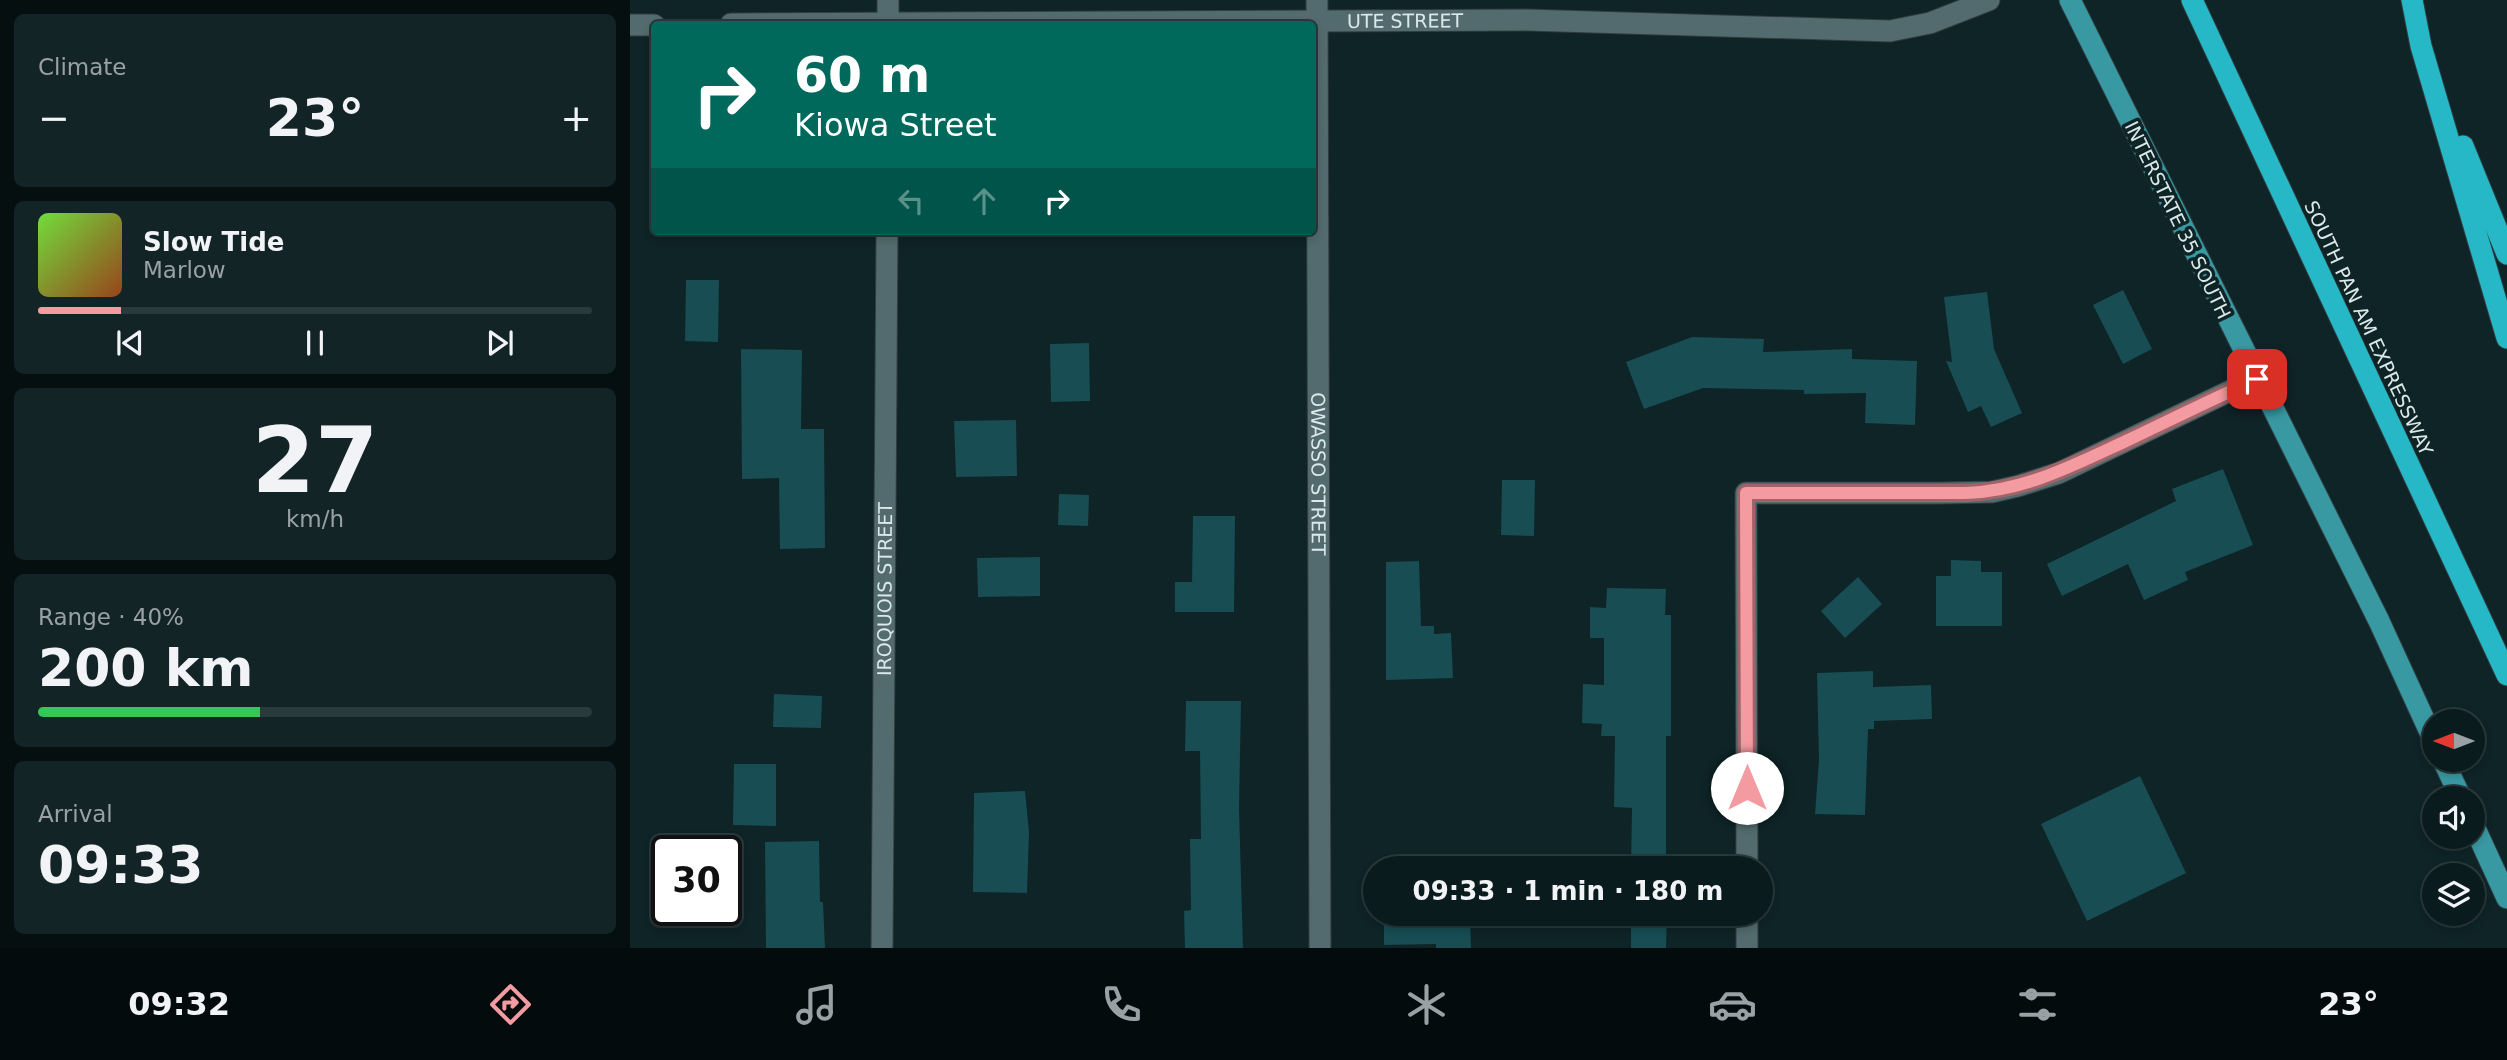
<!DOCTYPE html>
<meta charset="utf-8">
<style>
body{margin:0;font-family:"DejaVu Sans",sans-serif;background:#132426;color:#f1f3f6;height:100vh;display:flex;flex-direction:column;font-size:26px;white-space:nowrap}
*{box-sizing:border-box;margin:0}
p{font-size:23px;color:#99a1a4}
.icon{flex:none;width:38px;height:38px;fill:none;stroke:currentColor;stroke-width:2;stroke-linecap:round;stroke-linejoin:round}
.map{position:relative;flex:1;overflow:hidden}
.sheet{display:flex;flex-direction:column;gap:14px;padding:14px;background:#060f10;width:630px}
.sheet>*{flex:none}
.hud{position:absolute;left:21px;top:21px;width:665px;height:214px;border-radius:7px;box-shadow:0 4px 10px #0003,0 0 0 2px #2a393b;background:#00695c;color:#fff;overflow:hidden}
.needle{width:46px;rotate:270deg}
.fabs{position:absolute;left:1792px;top:709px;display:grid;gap:14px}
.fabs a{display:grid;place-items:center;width:63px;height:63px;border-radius:50%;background:#0a1b1d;box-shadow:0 4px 10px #0003,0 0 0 2px #2a393b;font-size:35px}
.speed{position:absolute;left:21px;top:835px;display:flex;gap:14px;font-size:35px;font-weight:700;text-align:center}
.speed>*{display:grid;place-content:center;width:91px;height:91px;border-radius:50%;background:#0a1b1d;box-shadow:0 4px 10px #0003,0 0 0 2px #2a393b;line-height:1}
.speed .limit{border:4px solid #111;border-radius:10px;background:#fff;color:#111}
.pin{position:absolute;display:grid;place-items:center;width:60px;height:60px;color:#fff;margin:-30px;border-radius:14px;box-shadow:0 4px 10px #0006}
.me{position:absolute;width:77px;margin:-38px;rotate:0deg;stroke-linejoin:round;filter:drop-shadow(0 0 5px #0008)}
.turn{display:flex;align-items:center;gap:24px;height:147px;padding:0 28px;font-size:32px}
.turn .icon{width:91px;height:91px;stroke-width:2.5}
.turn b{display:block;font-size:49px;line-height:60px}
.lanes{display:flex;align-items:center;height:66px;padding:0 28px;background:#0003;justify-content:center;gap:35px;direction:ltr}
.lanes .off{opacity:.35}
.big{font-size:52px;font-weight:800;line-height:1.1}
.sheet .tile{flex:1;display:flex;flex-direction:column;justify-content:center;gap:10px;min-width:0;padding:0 24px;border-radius:10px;background:#132426}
.sheet .dial{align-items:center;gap:0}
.dial b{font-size:91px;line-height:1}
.song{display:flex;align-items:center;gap:21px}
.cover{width:84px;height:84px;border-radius:10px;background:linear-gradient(135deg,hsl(100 70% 55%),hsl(20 70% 35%))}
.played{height:7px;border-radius:4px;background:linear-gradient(90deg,#f49aa1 15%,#2a393b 15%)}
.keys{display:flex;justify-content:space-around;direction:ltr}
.heat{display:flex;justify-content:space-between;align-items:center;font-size:38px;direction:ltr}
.charge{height:10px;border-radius:5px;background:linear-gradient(90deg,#34c759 40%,#2a393b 0)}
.trip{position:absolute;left:733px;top:856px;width:410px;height:70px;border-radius:35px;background:#0a1b1d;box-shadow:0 4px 10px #0003,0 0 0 2px #2a393b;font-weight:800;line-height:70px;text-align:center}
.tabs{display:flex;height:112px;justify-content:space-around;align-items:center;background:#040b0c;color:#99a1a4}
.tabs .icon{width:49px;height:49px}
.tabs .active{color:#f49aa1}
.tabs b{font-size:32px;color:#f1f3f6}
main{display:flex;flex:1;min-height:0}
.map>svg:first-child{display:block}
.building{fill:#174d53}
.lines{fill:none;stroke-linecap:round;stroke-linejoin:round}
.minor-casing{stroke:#303d40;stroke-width:23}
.major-casing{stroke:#303d40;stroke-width:23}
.highway-casing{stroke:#303d40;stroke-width:23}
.minor{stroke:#536b6e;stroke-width:21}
.major{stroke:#3999a3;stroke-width:21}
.highway{stroke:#27b8c7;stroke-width:21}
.route-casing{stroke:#9f6469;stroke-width:18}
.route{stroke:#f49aa1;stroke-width:12}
.labels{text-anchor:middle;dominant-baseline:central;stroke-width:7;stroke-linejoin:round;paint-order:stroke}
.street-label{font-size:19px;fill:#dbe9ea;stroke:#0e2427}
</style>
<main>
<section class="sheet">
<div class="tile"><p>Climate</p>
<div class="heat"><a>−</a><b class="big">23°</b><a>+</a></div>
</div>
<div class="tile">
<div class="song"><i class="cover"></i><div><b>Slow Tide</b><p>Marlow</p></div></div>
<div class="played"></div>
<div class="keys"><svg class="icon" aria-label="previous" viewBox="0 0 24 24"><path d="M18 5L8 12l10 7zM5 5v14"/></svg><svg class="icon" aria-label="pause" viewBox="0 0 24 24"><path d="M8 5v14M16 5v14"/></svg><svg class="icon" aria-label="next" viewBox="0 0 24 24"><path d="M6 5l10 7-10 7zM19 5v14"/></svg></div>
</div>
<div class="tile dial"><b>27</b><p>km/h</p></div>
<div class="tile"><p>Range · 40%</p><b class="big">200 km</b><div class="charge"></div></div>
<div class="tile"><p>Arrival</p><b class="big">09:33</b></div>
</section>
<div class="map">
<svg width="1877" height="948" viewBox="0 0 1877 948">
<rect width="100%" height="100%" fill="#0e2427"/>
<g class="building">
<polygon points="56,280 89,280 88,342 55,341"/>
<polygon points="1493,290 1522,349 1493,364 1463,305"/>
<polygon points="1357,292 1364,349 1392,413 1361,427 1351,406 1338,412 1316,361 1322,362 1314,297"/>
<polygon points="1062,337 1134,339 1133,352 1222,349 1222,359 1287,361 1285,425 1235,423 1236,393 1174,394 1174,390 1073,388 1014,409 996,362"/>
<polygon points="459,343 460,401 421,402 420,344"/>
<polygon points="111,349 172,350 171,429 194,429 195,548 150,549 149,478 112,479"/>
<polygon points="386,420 387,476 326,477 324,421"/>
<polygon points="1593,469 1623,545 1555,572 1558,580 1514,600 1498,564 1432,596 1417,564 1546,501 1542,489"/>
<polygon points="872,480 905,480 904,536 871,535"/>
<polygon points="429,494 459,495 458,526 428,525"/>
<polygon points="563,516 605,516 604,612 545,612 545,582 562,582"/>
<polygon points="410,557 410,596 348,597 347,558"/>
<polygon points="1321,560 1351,561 1351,572 1372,572 1372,626 1306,626 1306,576 1321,576"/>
<polygon points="789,561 791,626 804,626 804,634 821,633 823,678 756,680 756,562"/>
<polygon points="1228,577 1252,604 1215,638 1191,611"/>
<polygon points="977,588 1036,589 1035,615 1041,615 1041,736 1036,736 1036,868 1001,868 1002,808 984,807 985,736 971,736 972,724 952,723 953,684 974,685 974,638 960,638 960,607 976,608"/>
<polygon points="1243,671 1243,687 1301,685 1302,719 1244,721 1244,729 1238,729 1235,815 1185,814 1189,760 1187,673"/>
<polygon points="144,694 192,696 191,728 143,727"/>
<polygon points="556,701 611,701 609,809 613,948 555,948 554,911 561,910 560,839 571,839 570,751 555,751"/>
<polygon points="104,764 146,764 146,826 103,825"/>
<polygon points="1510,776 1556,873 1457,921 1411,824"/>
<polygon points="395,791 399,832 397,893 343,892 344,793"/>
<polygon points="189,841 190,902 193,902 195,948 136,948 135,842"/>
<polygon points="754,914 840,914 841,948 806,948 806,944 754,945"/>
<polygon points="1001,914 1037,914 1036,948 1001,948"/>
</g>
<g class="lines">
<g class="minor-casing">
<g id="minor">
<path id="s1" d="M687,0L690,948"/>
<path id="s2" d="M101,24L897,20L1260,31L1300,23L1359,0"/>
<polyline points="258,24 258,0"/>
<polyline points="0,25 24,25"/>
<polyline points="1117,868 1116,493 1310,493 1362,492 1388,486 1429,473 1627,378"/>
<polyline points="1117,914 1117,948"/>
<path id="s3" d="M252,948L257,231"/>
</g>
</g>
<g class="major-casing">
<g id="major">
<polyline points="1440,0 1749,621 1804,741"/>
<polyline points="1813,760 1831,798"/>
<polyline points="1843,824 1877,898"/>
</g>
</g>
<g class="highway-casing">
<g id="highway">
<polyline points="1562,0 1877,675"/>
<polyline points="1782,0 1791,46 1877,338"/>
<polyline points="1833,146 1877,254"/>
</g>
</g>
<use href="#minor" class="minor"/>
<use href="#major" class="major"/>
<use href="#highway" class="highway"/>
</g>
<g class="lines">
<g class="route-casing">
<path id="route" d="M1117,788L1116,493H1336C1395,491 1444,465 1496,441C1540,420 1583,399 1627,379"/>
</g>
<use href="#route" class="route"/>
</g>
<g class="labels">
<g class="street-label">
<text stroke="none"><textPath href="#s2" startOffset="674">UTE STREET</textPath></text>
<text transform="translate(1548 220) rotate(64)">INTERSTATE 35 SOUTH</text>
<text transform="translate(1739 328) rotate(65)">SOUTH PAN AM EXPRESSWAY</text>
<text stroke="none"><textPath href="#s1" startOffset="474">OWASSO STREET</textPath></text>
<text stroke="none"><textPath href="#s3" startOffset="359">IROQUOIS STREET</textPath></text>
</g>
</g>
</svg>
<div class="fabs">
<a><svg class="needle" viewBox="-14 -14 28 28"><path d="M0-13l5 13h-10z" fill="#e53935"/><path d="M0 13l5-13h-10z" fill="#99a1a4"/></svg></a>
<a><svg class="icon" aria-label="sound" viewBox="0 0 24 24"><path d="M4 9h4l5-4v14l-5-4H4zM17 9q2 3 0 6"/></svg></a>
<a><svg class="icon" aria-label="layers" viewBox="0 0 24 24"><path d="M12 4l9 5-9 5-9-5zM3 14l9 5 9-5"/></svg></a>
</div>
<div class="speed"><div class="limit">30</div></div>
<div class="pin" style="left:1627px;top:379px;background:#d93025"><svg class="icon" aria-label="arrive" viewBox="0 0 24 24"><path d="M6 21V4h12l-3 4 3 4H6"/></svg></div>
<svg class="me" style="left:1117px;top:788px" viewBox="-20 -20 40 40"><circle r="19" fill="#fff"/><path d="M0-13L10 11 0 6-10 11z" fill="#f49aa1"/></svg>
<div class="trip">09:33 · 1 min · 180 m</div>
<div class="hud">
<div class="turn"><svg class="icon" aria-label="right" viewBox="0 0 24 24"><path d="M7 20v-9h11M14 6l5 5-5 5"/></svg><div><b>60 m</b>Kiowa Street</div></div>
<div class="lanes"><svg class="icon off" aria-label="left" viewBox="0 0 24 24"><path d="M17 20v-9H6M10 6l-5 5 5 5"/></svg><svg class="icon off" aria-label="ahead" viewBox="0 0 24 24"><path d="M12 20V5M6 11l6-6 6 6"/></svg><svg class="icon" aria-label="right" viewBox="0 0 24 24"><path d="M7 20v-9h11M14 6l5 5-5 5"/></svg></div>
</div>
</div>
</main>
<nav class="tabs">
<b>09:32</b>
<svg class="icon active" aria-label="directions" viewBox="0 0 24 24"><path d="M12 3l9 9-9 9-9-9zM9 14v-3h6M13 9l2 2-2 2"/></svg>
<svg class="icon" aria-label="music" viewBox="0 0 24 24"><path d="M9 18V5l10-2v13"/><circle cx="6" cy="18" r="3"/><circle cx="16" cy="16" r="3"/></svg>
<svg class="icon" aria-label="phone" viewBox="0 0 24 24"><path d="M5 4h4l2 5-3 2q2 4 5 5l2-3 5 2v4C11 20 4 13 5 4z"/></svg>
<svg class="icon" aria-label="climate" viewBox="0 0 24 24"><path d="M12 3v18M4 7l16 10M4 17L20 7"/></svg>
<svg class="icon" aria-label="car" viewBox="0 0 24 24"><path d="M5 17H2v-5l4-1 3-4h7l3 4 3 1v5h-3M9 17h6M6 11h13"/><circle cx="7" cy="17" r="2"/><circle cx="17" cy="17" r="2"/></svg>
<svg class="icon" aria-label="filters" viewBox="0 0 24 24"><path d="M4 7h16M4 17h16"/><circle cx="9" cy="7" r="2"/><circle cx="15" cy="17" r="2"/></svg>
<b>23°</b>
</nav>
